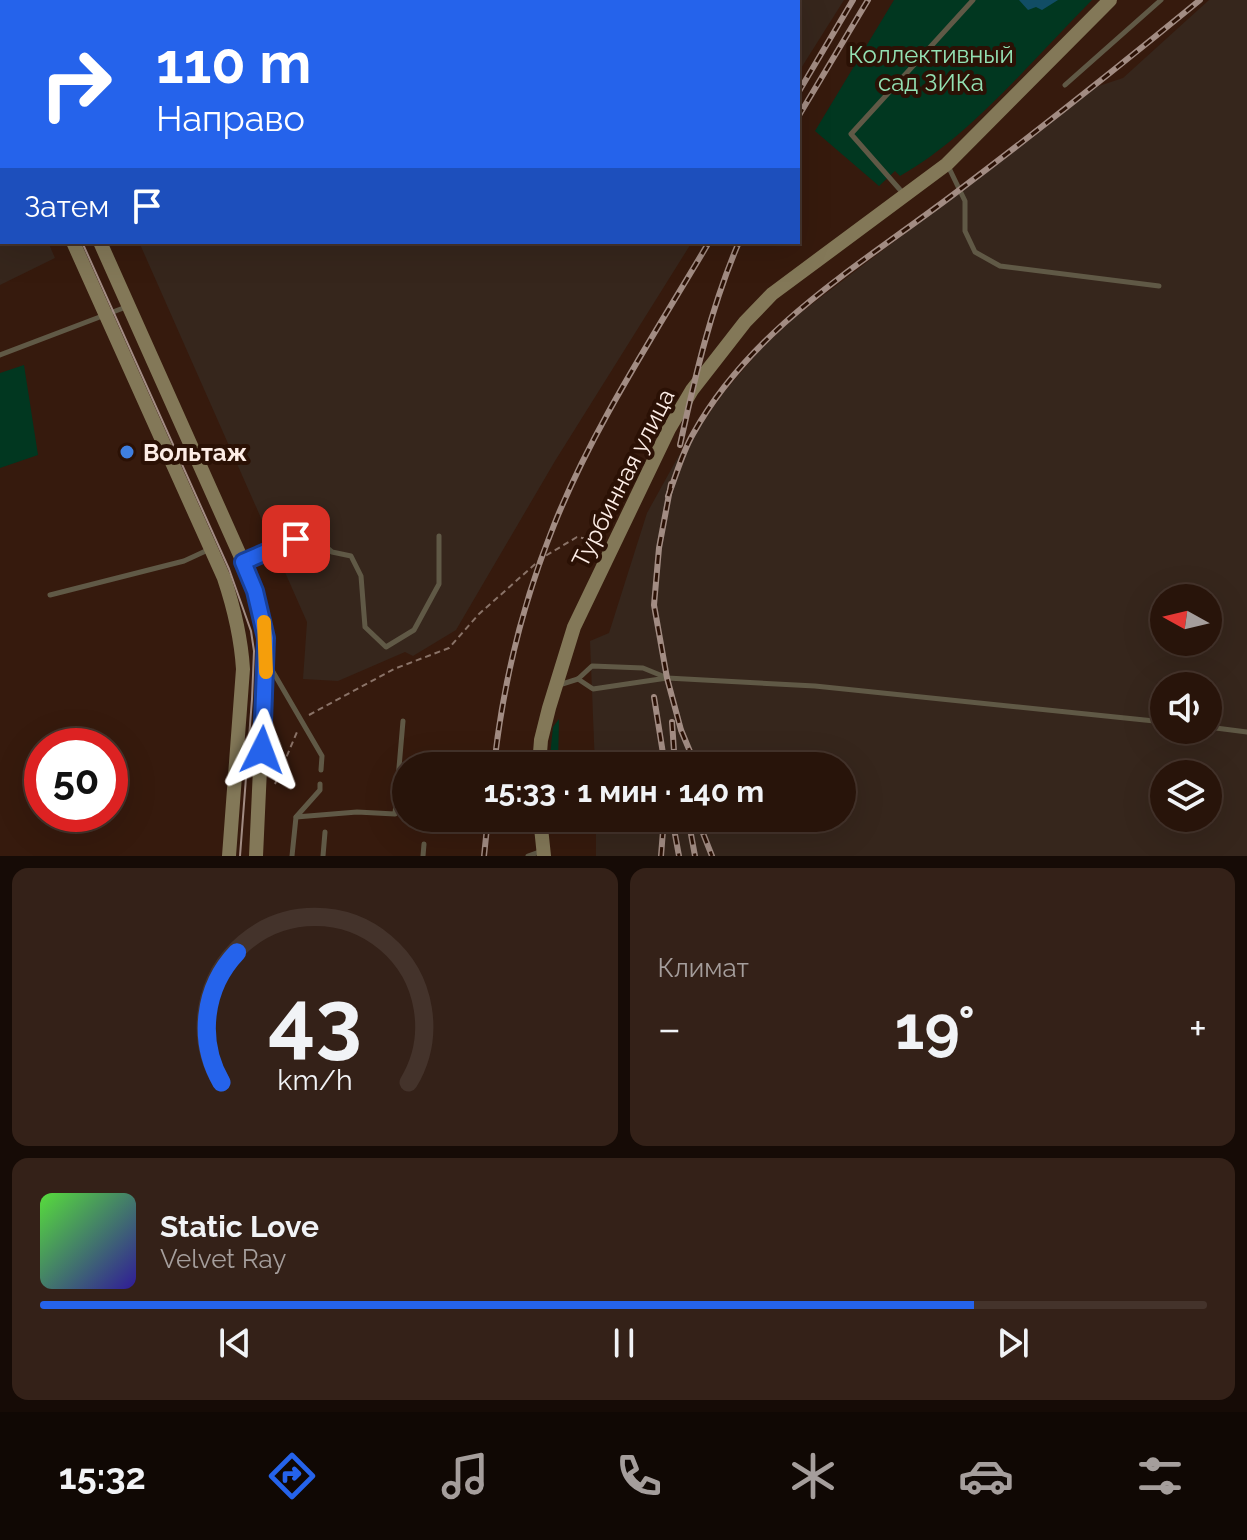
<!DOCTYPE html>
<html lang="ru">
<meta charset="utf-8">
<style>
body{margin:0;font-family:Raleway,sans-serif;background:#342118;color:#f1f3f6;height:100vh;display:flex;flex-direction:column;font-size:30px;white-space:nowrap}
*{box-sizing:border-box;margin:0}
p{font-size:26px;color:#a59e9c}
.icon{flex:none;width:44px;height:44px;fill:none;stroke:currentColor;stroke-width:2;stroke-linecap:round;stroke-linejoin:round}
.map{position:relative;height:856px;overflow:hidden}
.drawer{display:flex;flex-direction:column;gap:12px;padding:12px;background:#160b06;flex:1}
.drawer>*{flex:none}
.banner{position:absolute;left:0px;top:0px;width:800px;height:244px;box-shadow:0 8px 32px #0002,0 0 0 2px #44332b;background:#2563eb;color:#fff;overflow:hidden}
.needle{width:52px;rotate:278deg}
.buttons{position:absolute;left:1150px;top:584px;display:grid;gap:16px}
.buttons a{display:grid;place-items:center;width:72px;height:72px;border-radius:50%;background:#28140a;box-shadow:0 8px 32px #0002,0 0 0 2px #44332b;font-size:40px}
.speed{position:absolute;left:24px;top:728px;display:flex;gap:16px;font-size:40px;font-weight:700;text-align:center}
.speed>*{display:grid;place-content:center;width:104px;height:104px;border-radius:50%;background:#28140a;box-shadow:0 8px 32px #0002,0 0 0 2px #44332b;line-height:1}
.speed .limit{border:12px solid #d22;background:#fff;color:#111}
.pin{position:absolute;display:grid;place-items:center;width:68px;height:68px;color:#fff;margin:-34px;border-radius:16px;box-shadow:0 4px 12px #0006}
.me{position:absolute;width:88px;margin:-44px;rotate:3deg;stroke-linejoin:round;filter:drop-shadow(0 0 6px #0008)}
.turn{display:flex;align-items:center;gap:28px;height:168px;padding:0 24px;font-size:36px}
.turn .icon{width:104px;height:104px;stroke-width:2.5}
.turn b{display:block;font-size:56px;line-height:68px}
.then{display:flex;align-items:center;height:76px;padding:0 24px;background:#0003;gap:16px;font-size:30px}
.big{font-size:60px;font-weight:700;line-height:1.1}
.drawer .card{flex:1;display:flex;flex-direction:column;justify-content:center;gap:12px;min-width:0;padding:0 28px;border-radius:16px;background:#342118}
.drawer .dial{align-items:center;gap:0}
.dial svg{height:208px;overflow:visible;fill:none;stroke:#44332b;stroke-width:7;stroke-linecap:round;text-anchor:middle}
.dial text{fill:#f1f3f6;stroke:none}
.song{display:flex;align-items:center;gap:24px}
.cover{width:96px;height:96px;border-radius:12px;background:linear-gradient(135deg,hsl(110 70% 55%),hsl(250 70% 35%))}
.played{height:8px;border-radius:4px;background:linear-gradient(90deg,#2563eb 80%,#44332b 80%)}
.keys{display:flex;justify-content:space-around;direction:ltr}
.heat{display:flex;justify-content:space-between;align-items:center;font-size:44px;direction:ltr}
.drawer .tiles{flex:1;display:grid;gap:12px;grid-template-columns:1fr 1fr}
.card:last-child{grid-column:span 2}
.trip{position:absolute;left:392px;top:752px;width:464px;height:80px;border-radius:40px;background:#28140a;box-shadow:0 8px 32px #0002,0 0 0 2px #44332b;font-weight:700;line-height:80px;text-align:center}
.dock{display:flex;height:128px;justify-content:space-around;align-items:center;background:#100804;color:#a59e9c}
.dock .icon{width:56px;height:56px}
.dock .active{color:#2563eb}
.dock b{font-size:36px;color:#f1f3f6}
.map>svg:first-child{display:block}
.industrial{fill:#36261c;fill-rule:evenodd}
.green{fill:#013720}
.water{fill:#114d65}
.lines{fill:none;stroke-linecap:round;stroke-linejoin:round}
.path{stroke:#8a7368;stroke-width:2;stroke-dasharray:6 4;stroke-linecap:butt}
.service{stroke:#605946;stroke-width:5}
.secondary{stroke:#837858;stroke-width:14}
.tram{stroke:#a28c83;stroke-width:2}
.rail-casing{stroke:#a28c83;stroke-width:6}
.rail{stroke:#2b1105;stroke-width:3;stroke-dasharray:9;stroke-linecap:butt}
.route-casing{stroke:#184099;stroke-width:20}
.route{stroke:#2563eb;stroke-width:14}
.slow{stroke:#f59e0b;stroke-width:14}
.shop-dot{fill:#3f7fe0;stroke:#2b1105;stroke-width:3}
.labels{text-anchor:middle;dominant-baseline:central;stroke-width:8;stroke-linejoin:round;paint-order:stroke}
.park-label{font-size:24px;fill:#94e2b4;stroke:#2b1105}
.poi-label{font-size:24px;font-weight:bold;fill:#fdede6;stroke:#2b1105;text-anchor:start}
.street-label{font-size:24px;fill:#fdede6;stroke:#2b1105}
</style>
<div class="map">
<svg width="1247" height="856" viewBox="0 0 1247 856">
<rect width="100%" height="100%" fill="#361a0d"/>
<g class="industrial">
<polygon points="31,0 844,0 798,73 798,2"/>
<path d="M1209,0H1247V856H596V818H842V766H595L590,641L609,633L647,513L678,457L725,391L760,350L795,317L1054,120L1093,88L1123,78ZM1164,598H1208V642H1164ZM1164,686H1208V730H1164ZM1164,774H1208V818H1164Z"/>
<polygon points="0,136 2,242 48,242 55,258 0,285"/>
<polygon points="139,242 692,242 555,461 456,630 413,656 405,652 338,681 303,679 307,622"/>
</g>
<g class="green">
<path d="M894,0H1092C1035,57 969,138 900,176L895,171L879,186L815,131Z"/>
<polygon points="24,365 38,455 0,468 0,373"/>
<polygon points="559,719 558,766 549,766 553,727"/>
</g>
<polygon class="water" points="1019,0 1058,0 1042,10 1036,7 1028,10"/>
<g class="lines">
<g class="path">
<polyline points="309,715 394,669 449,648 479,614 542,558 577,537 601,541"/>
<polyline points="275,784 297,732"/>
</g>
<g class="service">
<polyline points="1065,85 1161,0"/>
<polyline points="949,168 965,201 965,231 975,252 1000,266 1159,286"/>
<polyline points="902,192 851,134 973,0"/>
<polyline points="0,355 126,307"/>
<polyline points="244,562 296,539 318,540 332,552 351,556 361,576 365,627 386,647 414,630 439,584 439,536"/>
<polyline points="50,595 184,561 210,549"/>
<polyline points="269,665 322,756 321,770"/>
<polyline points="578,679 593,689 667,678 815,686 1164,722"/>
<polyline points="559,685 578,679 592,666 643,668 665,677"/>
<polyline points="1208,727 1247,732"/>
<polyline points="296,817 357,812 395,814 403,721"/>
<polyline points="292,856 296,817 320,790 320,784"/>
<polyline points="323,856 325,832"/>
<polyline points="423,856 424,844"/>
<polyline points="528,856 542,851"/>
</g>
<g class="secondary">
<polyline points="0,19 2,24"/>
<polyline points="0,81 2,85"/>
<path d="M73,242L224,578C234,608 241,637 243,669L229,856"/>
<polyline points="100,242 243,562 255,591 266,638 256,856"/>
<polyline points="539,766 541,740 549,708 574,627 669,429 692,390 745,322 772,294 947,164 1110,0"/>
<polyline points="540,818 544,856"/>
</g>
<g class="tram">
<polyline points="0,43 2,48"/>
<polyline points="82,242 229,569 251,631 254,651 252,699 240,856"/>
</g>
<g class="rail-casing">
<g id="rail">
<polyline points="798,93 853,0"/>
<polyline points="798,117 868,0"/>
<path d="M680,445C695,377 711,307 739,242"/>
<polyline points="671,484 659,548 654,605 667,678 681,730 696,766"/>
<path d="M668,496C676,476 682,453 693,434C753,326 862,264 958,191C1040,129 1121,65 1200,0"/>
<polyline points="654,697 665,766"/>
<polyline points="672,722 675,766"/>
<path d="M494,766C503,683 523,602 554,525C594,425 655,334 709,242"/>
<polyline points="672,818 679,856"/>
<polyline points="688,818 695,856"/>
<polyline points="697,818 712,856"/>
<polyline points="741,818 752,828"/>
<polyline points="484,856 488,818"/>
<polyline points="661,856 664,818"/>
</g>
</g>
<use href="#rail" class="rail"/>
</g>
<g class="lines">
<g class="route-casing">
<polyline id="route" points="262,750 266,638 255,591 243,562 296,539"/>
</g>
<use href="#route" class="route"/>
<polyline class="slow" points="264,622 266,672"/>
</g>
<circle class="shop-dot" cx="127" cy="452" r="8"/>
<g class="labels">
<g class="park-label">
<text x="931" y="54">Коллективный<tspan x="931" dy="28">сад ЗИКа</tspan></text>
</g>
<g class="poi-label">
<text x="143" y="452">Вольтаж</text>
</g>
<g class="street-label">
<text transform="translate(623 478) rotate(-63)">Турбинная улица</text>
</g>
</g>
</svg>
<div class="buttons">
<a><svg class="needle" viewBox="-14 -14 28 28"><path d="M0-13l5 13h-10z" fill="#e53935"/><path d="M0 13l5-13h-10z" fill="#a59e9c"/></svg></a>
<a><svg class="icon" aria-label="sound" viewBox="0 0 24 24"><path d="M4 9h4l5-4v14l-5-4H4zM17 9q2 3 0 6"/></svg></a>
<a><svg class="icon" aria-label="layers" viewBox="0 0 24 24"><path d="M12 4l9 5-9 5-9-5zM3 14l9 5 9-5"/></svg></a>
</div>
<div class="speed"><div class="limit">50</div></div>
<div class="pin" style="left:296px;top:539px;background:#d93025"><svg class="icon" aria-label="arrive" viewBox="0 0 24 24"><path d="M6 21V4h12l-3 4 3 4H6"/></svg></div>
<svg class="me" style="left:262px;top:750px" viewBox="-20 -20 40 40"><path d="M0-17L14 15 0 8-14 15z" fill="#2563eb" stroke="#fff" stroke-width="4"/></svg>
<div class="trip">15:33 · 1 мин · 140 m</div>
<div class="banner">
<div class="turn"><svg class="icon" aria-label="right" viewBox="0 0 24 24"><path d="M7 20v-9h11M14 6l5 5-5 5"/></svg><div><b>110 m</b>Направо</div></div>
<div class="then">Затем<svg class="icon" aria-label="arrive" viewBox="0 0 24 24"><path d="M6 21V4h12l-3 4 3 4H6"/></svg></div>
</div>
</div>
<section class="drawer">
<div class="tiles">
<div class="card dial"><svg viewBox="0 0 100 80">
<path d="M14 69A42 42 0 1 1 86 69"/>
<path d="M14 69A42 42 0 0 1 20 19" stroke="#2563eb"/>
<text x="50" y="56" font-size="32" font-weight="700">43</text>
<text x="50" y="72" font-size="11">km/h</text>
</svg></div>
<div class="card"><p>Климат</p>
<div class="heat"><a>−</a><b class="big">19°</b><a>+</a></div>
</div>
<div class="card">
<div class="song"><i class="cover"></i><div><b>Static Love</b><p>Velvet Ray</p></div></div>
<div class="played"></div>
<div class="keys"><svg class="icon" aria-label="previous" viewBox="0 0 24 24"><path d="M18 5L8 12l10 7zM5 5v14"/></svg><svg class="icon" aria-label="pause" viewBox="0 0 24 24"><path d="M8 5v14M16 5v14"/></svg><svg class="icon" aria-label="next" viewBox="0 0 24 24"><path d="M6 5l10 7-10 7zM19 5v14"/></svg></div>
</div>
</div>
</section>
<nav class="dock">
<b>15:32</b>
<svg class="icon active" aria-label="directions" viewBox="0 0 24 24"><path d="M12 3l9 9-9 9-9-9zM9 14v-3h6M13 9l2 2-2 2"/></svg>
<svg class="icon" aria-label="music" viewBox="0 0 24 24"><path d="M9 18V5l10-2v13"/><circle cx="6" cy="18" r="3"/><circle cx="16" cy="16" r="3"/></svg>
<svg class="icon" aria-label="phone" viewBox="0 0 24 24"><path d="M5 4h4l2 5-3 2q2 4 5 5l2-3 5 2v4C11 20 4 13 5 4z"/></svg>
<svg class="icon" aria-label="climate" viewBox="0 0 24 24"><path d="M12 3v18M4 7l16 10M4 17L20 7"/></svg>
<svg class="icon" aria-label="car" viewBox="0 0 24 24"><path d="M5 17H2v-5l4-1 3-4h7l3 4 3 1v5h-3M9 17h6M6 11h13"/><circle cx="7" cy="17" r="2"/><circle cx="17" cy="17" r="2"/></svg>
<svg class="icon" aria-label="filters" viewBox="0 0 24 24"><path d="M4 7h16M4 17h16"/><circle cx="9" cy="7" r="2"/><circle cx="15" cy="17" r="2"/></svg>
</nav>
